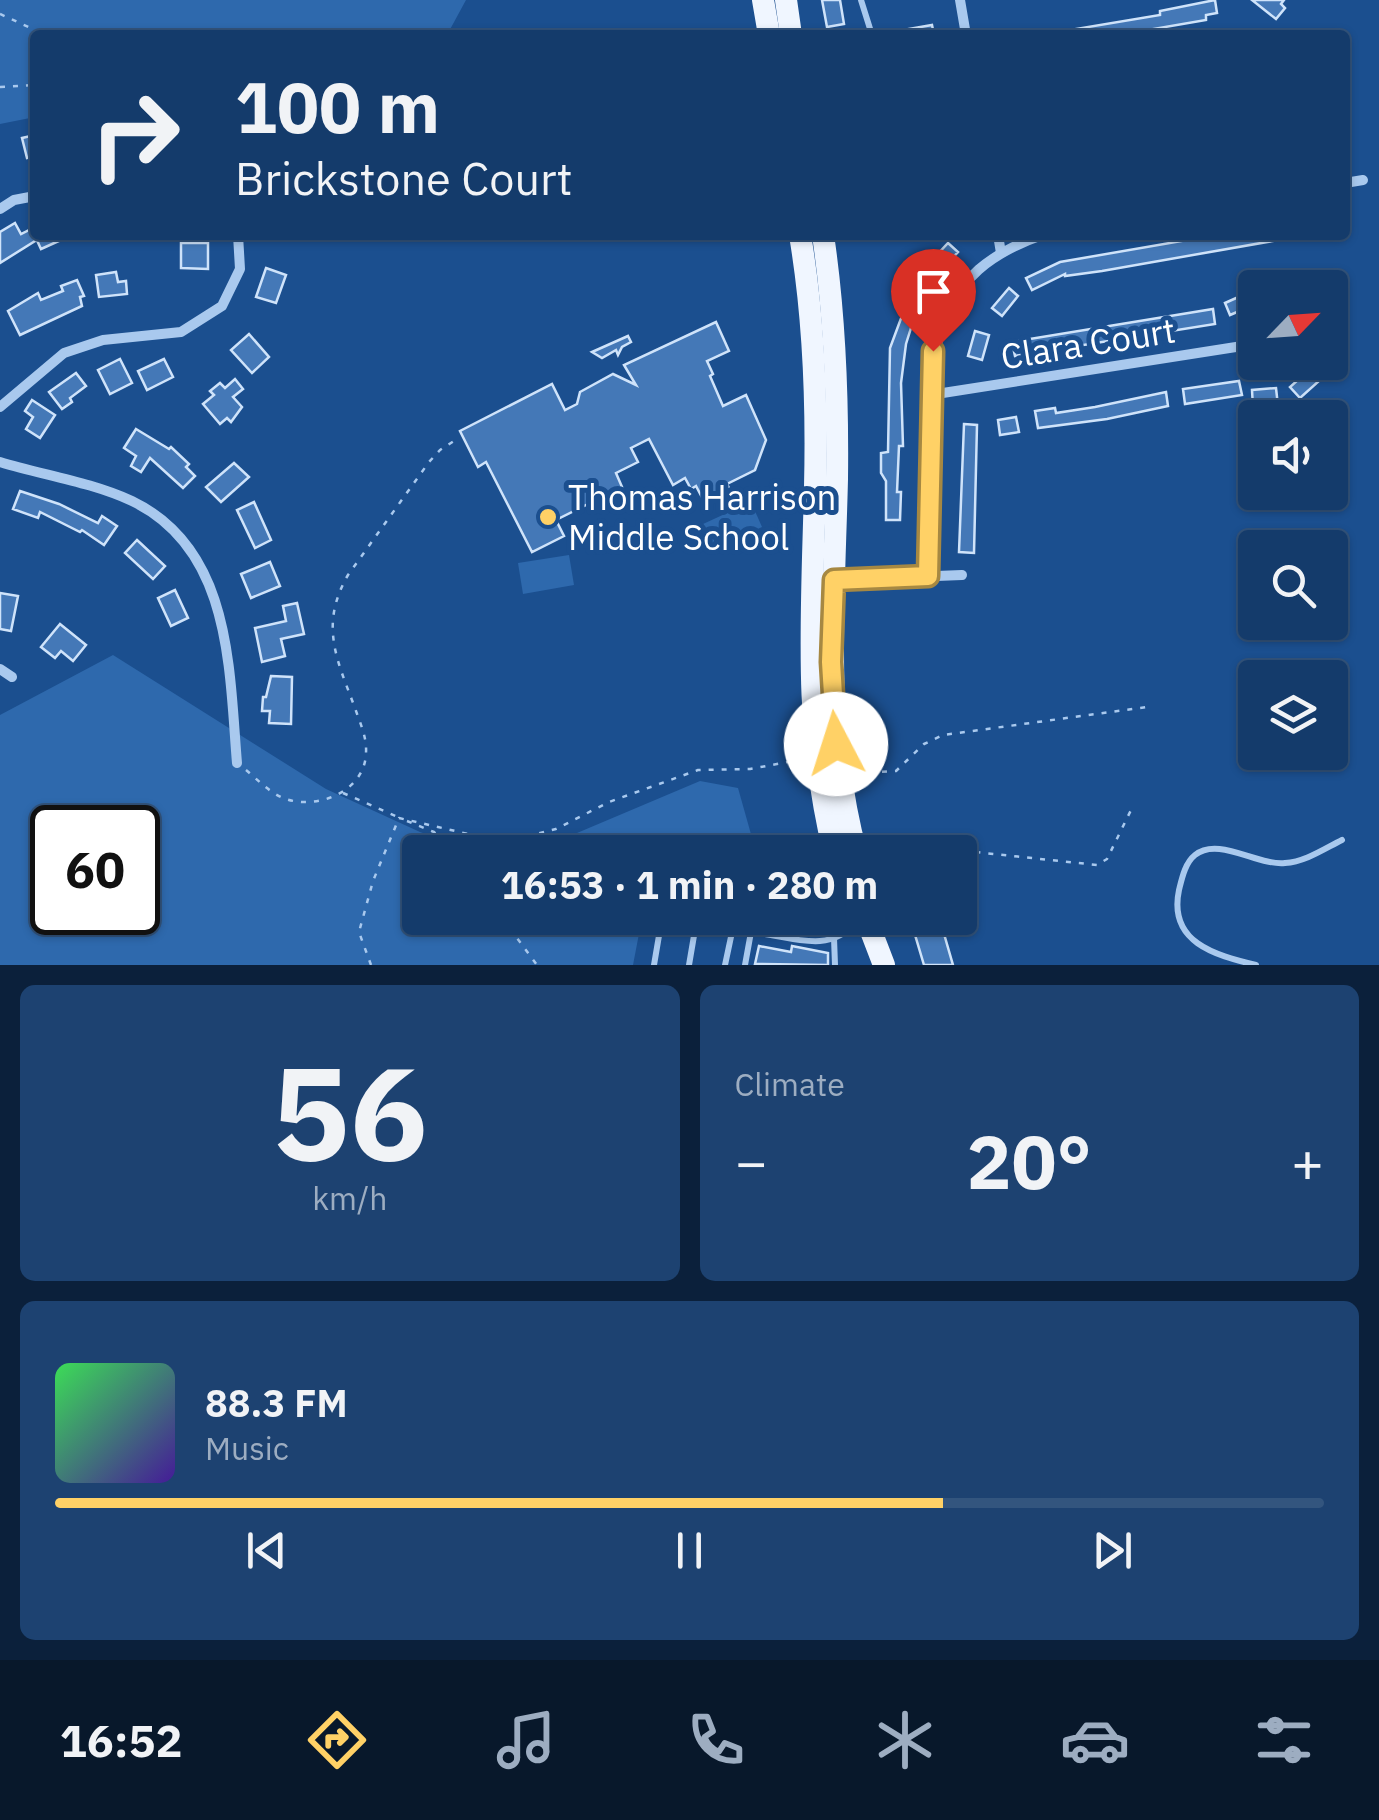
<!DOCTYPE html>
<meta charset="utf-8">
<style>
body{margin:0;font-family:"IBM Plex Sans",sans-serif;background:#1d4271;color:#f1f3f6;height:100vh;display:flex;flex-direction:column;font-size:38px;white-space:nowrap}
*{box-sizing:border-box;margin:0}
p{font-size:32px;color:#9dadc1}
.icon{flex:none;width:55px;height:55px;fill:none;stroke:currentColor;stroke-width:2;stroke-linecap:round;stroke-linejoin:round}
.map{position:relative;height:965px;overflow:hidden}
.details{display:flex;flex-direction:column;gap:20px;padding:20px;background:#0b203b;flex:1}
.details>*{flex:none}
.guide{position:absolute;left:30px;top:30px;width:1320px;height:210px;border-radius:10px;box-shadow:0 2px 8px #0004,0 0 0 2px #33557e;background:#143b6b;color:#f1f3f6;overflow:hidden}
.needle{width:65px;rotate:65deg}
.fabs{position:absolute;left:1238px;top:270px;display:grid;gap:20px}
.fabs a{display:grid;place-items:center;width:110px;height:110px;border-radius:10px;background:#143b6b;box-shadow:0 2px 8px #0004,0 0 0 2px #33557e;font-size:50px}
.speed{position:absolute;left:30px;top:805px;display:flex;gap:20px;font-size:50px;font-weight:700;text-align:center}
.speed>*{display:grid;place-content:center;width:130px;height:130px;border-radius:50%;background:#143b6b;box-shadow:0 2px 8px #0004,0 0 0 2px #33557e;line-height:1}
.speed .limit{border:5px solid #111;border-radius:15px;background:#fff;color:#111}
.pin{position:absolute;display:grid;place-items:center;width:85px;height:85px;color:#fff;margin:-102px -42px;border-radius:50% 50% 50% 0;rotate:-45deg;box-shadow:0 0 10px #0007}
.pin .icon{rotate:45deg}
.me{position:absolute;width:110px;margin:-55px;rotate:355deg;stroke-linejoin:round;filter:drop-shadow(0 0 8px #0008)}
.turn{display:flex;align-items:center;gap:35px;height:210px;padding:0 40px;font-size:45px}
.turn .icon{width:130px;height:130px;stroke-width:2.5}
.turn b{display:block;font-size:70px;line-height:85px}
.big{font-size:75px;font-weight:800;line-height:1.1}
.details .card{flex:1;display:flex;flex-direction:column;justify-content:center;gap:15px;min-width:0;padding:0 35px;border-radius:15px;background:#1d4271}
.details .dial{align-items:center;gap:0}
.dial b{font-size:130px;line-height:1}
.song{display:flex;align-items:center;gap:30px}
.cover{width:120px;height:120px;border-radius:15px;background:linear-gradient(135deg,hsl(130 70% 55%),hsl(260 70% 35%))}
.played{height:10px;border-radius:5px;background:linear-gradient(90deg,#ffd166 70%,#33557e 70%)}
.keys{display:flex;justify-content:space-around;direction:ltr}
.heat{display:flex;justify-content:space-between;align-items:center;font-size:55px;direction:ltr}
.details .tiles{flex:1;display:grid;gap:20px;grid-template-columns:1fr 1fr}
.card:last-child{grid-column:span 2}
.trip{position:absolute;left:402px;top:835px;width:575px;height:100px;border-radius:10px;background:#143b6b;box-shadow:0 2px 8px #0004,0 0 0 2px #33557e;font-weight:800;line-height:100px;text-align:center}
.tabs{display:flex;height:160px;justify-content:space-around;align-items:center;background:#08182b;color:#9dadc1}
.tabs .icon{width:70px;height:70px}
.tabs .active{color:#ffd166}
.tabs b{font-size:45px;color:#f1f3f6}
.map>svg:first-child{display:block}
.green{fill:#2e69ad;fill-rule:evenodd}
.building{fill:#4478b7;stroke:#cfe3fa;stroke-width:2.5}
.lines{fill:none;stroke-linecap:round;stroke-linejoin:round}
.path{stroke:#a9c9ee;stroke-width:2.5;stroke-dasharray:5 8;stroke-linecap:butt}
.lane{stroke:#a9c9ee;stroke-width:6}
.street{stroke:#a9c9ee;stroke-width:10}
.primary{stroke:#f0f6ff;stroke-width:22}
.route-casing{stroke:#a68842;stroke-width:25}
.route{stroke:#ffd166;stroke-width:18}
.poi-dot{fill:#ffd166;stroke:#1b4f8f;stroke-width:4}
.labels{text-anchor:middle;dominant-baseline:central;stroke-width:10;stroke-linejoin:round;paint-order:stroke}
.street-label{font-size:35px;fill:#fff;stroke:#1b4f8f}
.poi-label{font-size:35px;fill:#fff;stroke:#1b4f8f;text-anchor:start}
</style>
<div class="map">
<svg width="1379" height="965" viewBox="0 0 1379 965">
<rect width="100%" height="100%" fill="#1b4f8f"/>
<g class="green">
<polygon points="0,0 466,0 447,35 35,35 35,117 0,124"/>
<polygon points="751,502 762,527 714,549 703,524"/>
<polygon points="569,555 574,585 523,594 518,563"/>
<path d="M113,655L326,789L420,832L479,852H420V918H642L633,965H0V715ZM52,828H138V912H52Z"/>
<polygon points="700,781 738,788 756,852 501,852 551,844"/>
</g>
<g class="building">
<polygon points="822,0 840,0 844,24 827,27"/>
<polygon points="1215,0 1217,13 1206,15 1206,20 1119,35 1070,35 1070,30 1160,15 1160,11"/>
<polygon points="1252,0 1284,0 1281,4 1285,8 1276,19"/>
<polygon points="932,25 934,35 904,35 903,30"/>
<polygon points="35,135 35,156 27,158 22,138"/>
<polygon points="15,223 21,234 35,227 35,235 72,235 41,249 35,236 35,241 0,263 0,232"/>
<polygon points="1216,235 1284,235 1284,239 1102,271 1065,276 1065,274 1032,290 1026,278 1060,262"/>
<polygon points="181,243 208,243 208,269 181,268"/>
<polygon points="948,243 958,252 933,279 916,312 906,344 901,383 903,446 899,446 897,492 901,492 900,520 886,520 886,481 881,473 881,453 888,452 890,348 909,297 907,295 919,274"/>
<polygon points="266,268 286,275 276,303 256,297"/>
<polygon points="116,272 118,282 126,281 127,294 99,297 96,275"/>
<polygon points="77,280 84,296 80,297 82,306 20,335 8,311 38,293 41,300 63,291 61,286"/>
<polygon points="1009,288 1018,296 1002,316 992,308"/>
<polygon points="1243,295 1249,307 1230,315 1225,303"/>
<polygon points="1213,309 1215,324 1015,356 1012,342"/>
<polygon points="716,322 729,351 707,361 713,374 710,376 723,406 746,395 766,440 755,470 727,484 731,492 706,505 696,486 691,489 685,478 673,485 649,439 631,448 638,462 616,473 622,487 556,520 564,536 532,552 486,462 478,467 460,431 552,384 565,410 577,404 580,392 613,374 636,385 624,365"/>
<polygon points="975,331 989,335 982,360 968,356"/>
<polygon points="249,334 269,357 252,373 231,350"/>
<polygon points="628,336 631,342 622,347 618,355 616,350 602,358 592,352"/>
<polygon points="120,359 132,383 110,394 98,370"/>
<polygon points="164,359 173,377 147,390 138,371"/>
<polygon points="1309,370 1319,381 1300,398 1290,387"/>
<polygon points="76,373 86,386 70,398 72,402 62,409 49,392"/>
<polygon points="235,379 243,389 233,397 242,407 231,422 227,418 220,424 203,404 214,395 210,391 220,383 225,388"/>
<polygon points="1239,381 1242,395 1185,404 1183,389"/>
<polygon points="1276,388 1278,406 1253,408 1252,390"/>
<polygon points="1166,392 1168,406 1107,419 1038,428 1035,411 1055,408 1056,413 1095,407"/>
<polygon points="32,400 55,415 40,438 26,429 33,417 25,411"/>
<polygon points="1016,417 1019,432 1000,435 998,420"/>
<polygon points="964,424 977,425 974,553 959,552"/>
<polygon points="136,429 169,449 171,447 189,464 186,467 195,476 183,488 150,458 141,472 131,466 136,456 124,448"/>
<polygon points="234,463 249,477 221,502 206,487"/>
<polygon points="20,491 59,504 98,523 102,516 117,526 104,545 82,530 80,532 40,512 38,518 13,509"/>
<polygon points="254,502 271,540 255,548 237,510"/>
<polygon points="137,540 165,566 153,579 125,553"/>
<polygon points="270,562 280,586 251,598 241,574"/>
<polygon points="175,590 188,618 171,626 158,598"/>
<polygon points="0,593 18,596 11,631 0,629"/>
<polygon points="297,603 304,634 281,639 285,656 262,662 255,628 286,621 283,606"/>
<polygon points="60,624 86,645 73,661 61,651 55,658 41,647"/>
<polygon points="271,676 292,677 291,724 269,723 270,711 262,711 263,697 266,697"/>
<polygon points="940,920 953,965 924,965 913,928"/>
<polygon points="759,946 791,952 792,946 828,953 828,965 755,964"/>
</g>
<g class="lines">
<g class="path">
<polyline points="0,14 46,35"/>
<polyline points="0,87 35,85"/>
<path d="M246,770C258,780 269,792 283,798C316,811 365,792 366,753C367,737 360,723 355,708C337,660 319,625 348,575L429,462L440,450L454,441"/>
<polyline points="856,773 896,771 924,744 943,735 1147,707"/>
<polyline points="343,793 400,818"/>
<polyline points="407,821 434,832 454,852"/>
<polyline points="872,841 1097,865 1107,859 1131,810"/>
<polyline points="502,918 537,965"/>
<polyline points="371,965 359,932 373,881 399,818 481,837 524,837 556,829 609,802 698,770 750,769 799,760"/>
</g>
<g class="lane">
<polyline points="861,0 872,35"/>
<path d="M749,918L759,924L765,934C796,939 832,952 854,923"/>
<path d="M759,924C780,910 807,928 831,926C841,925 844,921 855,923"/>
<polyline points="834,938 835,965"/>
<polyline points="654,965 662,918"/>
<polyline points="689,965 697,918"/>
<polyline points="725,965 735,918"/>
<polyline points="745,965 753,921"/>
<path d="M1256,965C1214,955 1168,942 1179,890C1182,878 1185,863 1195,855C1218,836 1258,866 1285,863C1305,862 1324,849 1342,840"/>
</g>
<g class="street">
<polyline points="960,0 966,35"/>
<polyline points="1345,183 1363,180"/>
<polyline points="0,209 14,200 35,196"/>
<polyline points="998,235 1001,253"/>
<polyline points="930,395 1255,344"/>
<polyline points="0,407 64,353 103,340 181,332 222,306 240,269 238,235"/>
<path d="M0,462C43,475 91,482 132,501C232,549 229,669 237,763"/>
<path d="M928,576C928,532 929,489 929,445C931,344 933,273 1042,235"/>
<polyline points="835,580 962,575"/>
<polyline points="0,669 12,677"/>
</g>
<g class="primary">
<polyline points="763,0 769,35"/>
<polyline points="786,0 791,35"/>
<path d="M800,235C814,318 817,403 815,487C812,615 803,726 834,852"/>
<path d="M823,235C835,316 838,397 837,479C834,605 823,729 856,852"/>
<polyline points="866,918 884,965"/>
</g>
</g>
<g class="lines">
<g class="route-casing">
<polyline id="route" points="836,744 831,662 834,580 928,576 933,351"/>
</g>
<use href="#route" class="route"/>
</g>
<circle class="poi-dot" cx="548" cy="517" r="10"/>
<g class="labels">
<g class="street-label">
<text transform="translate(1088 343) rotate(-9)">Clara Court</text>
</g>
<g class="poi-label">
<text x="568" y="497">Thomas Harrison<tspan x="568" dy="40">Middle School</tspan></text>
</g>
</g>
</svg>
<div class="fabs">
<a><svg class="needle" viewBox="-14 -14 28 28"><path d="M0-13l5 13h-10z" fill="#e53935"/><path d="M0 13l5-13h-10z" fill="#9dadc1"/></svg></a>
<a><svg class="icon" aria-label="sound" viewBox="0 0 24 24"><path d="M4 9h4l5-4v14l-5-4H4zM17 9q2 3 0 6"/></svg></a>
<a><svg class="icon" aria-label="search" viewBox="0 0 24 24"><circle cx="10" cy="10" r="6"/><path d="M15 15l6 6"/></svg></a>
<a><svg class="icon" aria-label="layers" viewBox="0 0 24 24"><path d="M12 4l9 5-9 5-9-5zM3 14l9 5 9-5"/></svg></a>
</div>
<div class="speed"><div class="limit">60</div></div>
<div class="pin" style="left:933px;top:351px;background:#d93025"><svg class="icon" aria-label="arrive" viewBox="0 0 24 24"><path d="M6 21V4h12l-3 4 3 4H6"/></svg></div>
<svg class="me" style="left:836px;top:744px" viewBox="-20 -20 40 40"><circle r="19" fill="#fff"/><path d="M0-13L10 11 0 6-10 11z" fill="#ffd166"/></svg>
<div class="trip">16:53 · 1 min · 280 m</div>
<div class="guide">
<div class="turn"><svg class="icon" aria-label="right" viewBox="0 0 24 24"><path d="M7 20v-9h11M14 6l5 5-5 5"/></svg><div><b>100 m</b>Brickstone Court</div></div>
</div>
</div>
<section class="details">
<div class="tiles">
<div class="card dial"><b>56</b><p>km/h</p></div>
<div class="card"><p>Climate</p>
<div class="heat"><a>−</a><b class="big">20°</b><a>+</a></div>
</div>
<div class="card">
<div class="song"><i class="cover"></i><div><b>88.3 FM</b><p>Music</p></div></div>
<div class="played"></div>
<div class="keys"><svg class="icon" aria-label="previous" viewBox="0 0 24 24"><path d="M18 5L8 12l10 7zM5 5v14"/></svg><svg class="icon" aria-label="pause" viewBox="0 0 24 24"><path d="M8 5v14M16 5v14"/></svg><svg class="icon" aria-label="next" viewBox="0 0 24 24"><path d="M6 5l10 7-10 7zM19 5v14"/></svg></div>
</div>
</div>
</section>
<nav class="tabs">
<b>16:52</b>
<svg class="icon active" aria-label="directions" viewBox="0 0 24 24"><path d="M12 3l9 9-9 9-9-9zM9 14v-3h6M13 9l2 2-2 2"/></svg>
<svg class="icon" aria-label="music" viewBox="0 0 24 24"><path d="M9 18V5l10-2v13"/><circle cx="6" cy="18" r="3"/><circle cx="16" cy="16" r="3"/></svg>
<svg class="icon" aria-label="phone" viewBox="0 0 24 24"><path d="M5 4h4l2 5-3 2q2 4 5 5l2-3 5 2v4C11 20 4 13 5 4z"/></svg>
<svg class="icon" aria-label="climate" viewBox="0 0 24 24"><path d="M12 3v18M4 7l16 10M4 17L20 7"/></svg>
<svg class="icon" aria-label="car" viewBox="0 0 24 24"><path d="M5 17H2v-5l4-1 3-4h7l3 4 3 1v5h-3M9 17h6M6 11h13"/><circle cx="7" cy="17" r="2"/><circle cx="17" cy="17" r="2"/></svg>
<svg class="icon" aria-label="filters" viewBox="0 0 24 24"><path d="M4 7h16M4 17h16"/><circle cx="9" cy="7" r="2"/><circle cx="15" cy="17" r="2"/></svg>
</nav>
